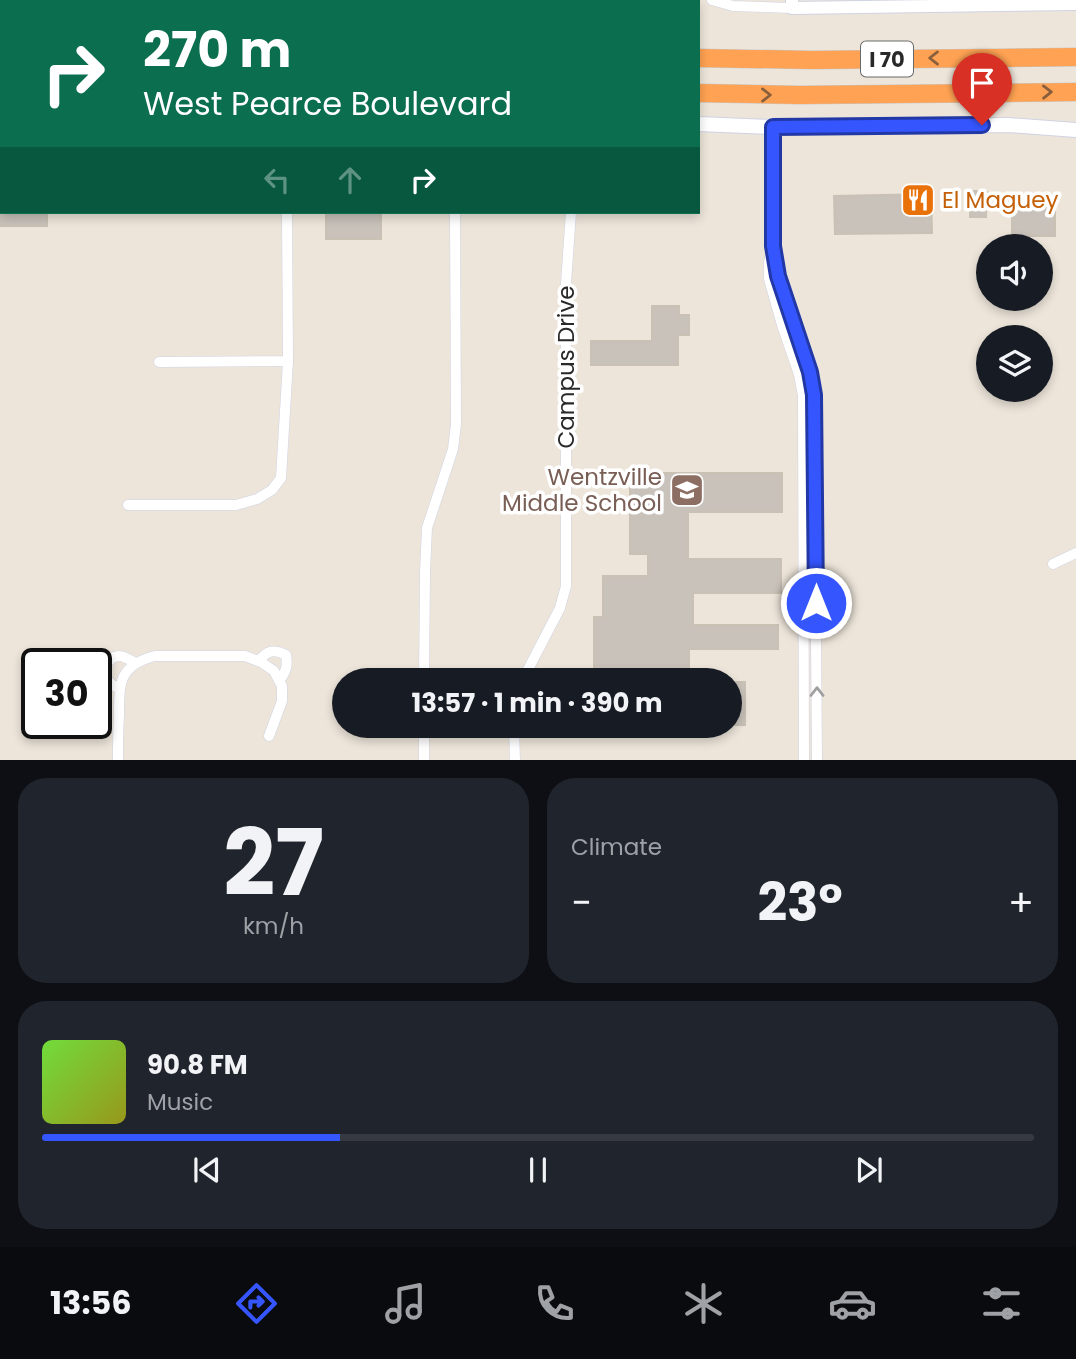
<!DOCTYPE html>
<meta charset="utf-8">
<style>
body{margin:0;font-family:Poppins,sans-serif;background:#20242c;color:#f1f3f6;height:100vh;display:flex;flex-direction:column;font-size:26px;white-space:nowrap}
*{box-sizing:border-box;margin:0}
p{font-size:23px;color:#9ea1a6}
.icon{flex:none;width:38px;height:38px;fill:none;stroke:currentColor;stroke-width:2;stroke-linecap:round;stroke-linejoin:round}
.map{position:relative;height:760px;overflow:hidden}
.panel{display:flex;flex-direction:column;gap:18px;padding:18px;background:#0d0f14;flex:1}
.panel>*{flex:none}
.top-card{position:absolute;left:0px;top:0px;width:700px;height:214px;box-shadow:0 4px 10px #0003;background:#0b6e4f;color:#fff;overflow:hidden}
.fabs{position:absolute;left:976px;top:234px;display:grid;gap:14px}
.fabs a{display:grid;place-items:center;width:77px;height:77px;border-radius:50%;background:#171b24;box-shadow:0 4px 10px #0003;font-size:35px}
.speed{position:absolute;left:21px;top:648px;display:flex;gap:14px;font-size:35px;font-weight:700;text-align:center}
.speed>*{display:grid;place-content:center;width:91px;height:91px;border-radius:50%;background:#171b24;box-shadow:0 4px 10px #0003;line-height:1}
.speed .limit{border:4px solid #111;border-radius:10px;background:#fff;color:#111}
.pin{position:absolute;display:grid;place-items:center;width:60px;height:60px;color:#fff;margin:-72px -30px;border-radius:50% 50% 50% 0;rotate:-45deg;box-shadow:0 0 7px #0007}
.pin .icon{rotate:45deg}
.me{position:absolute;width:77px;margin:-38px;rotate:0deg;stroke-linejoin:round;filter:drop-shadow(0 0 5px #0008)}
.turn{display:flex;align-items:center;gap:24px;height:147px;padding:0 28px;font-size:32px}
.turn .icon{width:91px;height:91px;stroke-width:2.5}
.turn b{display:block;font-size:49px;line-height:60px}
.lanes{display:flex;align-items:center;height:66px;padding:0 28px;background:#0003;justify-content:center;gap:35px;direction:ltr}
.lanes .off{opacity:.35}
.big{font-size:52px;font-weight:700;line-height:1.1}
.panel .card{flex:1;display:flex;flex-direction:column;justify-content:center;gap:10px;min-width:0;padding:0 24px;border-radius:28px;background:#20242c}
.panel .dial{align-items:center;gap:0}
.dial b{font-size:91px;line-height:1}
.song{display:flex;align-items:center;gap:21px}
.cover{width:84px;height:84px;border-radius:10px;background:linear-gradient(135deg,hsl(100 70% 55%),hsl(60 70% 35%))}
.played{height:7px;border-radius:4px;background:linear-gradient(90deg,#3556ff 30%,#363941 30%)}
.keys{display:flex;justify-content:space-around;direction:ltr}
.heat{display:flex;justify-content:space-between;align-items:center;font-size:38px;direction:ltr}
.panel .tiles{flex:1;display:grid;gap:18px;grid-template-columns:1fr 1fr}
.card:last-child{grid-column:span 2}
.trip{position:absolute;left:332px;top:668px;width:410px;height:70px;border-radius:35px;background:#171b24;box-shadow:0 4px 10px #0003;font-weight:700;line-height:70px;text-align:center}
.tabs{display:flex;height:112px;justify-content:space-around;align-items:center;background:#090b0e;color:#9ea1a6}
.tabs .icon{width:49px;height:49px}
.tabs .active{color:#3556ff}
.tabs b{font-size:32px;color:#f1f3f6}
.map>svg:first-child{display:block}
.building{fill:#c8c2ba;stroke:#c8c1b4;stroke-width:2}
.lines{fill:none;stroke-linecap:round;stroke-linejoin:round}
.minor-casing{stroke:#cfd3e3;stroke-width:11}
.tertiary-casing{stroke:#cfd3e3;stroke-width:14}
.secondary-casing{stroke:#cfd3e3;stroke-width:16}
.motorway-casing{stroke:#c7c7c7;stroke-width:19}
.minor{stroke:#fff;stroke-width:10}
.tertiary{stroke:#fff;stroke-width:12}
.secondary{stroke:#fff;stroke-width:14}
.motorway{stroke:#ffa253;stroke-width:18}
.oneway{stroke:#895f3c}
.oneway2{stroke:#9f9f9f}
.route-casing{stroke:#2238a6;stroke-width:18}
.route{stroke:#3556ff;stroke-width:12}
.labels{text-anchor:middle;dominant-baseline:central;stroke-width:7;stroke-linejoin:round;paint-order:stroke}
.shield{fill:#fff;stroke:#696969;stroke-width:2}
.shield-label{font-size:21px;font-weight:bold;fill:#292929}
.food-label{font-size:23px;fill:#c56008;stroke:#fff;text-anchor:start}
.street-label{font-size:23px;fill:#292929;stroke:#fff}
.education-label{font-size:23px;fill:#785e54;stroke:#fff;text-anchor:end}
</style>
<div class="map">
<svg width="1076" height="761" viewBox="0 0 1076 761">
<rect width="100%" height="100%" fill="#ede5da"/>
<g class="building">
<polygon points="970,191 986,191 990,195 990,203 986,203 986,217 970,217 970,203 965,203 965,196"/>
<polygon points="931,194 932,233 835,234 834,196"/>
<rect x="1012" y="204" width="43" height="32"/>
<rect x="0" y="212" width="47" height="14"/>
<rect x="326" y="212" width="55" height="27"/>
<polygon points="652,306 679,306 679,315 689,315 689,335 678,335 678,365 591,365 591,341 652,341"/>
<polygon points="630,473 782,473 782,512 688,512 688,559 781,559 781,593 693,593 693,625 778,625 778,649 689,649 689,681 594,681 594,617 603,617 603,576 648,576 648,554 630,554"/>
<rect x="730" y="682" width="15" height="43"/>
</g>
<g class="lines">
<g class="minor-casing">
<g id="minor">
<polyline points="712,0 733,6 792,8"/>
<path d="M773,127C773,175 769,225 778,272C786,313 807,353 814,395L817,761"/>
<polyline points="772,249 769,262 769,279 782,325 799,374 803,396 804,761"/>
<polyline points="159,362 288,361 287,212"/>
<polyline points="128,505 236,505 257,499 272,490 281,478 288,361"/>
<polyline points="1053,564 1076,553"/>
<path d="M259,661C267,650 274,649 286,655C288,666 286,672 279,681"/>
<polyline points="424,681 425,572 427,528 453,449 456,424 455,212"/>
<polyline points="522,681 560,608 566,586 566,283 571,212"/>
<path d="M119,689C116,687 112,685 109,682C101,673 106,657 119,656C125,656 130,660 135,663"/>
<polyline points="514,726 515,761"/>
<path d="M118,761C118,745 118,730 119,715C119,683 119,665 155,656H245L261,662L274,671L282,686V701L269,736"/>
<polyline points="424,761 424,726"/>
</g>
</g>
<g class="tertiary-casing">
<polyline id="tertiary" points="792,0 792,8 1076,4"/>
</g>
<g class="secondary-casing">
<g id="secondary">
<polyline points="0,120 2,120"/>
<polyline points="698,124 773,127 1008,125 1076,130"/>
</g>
</g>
<g class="motorway-casing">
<g id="motorway">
<polyline points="321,0 324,2"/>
<polyline points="385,0 390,2"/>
<polyline points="698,58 812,60 1076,57"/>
<polyline points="698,93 799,95 1076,92"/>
</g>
</g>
<use href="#minor" class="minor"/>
<use href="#tertiary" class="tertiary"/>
<use href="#secondary" class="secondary"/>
<use href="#motorway" class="motorway"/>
</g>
<defs><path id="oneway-chevron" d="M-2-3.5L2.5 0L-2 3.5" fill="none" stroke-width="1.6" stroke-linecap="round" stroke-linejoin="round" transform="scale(1.75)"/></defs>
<g class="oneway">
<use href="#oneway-chevron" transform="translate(934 58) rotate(180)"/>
<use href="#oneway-chevron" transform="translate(1047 92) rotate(-1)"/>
<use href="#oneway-chevron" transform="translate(766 95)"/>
</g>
<use class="oneway2" href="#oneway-chevron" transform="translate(817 692) rotate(-90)"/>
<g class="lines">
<g class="route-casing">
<polyline id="route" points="816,603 814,395 810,372 778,276 773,246 773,127 982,125"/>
</g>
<use href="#route" class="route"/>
</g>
<defs>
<g id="restaurant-square" transform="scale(1.75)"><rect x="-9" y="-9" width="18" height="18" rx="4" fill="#e8710a" stroke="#fff"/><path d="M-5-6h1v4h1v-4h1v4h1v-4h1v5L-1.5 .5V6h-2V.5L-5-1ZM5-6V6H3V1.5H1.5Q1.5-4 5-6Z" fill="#fff"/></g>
<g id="school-square" transform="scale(1.75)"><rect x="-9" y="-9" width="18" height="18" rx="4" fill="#8d6e63" stroke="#fff"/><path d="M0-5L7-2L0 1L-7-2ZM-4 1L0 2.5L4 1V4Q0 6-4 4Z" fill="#fff"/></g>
</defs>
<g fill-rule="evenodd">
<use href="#restaurant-square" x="918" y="200"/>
<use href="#school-square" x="687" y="490"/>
</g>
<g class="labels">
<rect class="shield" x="861" y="41.5" width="52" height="35" rx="5"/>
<g class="shield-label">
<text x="887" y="59">I 70</text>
</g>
<g class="food-label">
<text x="942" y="200">El Maguey</text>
</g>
<g class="street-label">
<text transform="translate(566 367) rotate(-90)">Campus Drive</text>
</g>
<g class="education-label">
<text x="662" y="477">Wentzville<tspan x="662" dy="26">Middle School</tspan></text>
</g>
</g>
</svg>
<div class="fabs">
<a><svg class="icon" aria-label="sound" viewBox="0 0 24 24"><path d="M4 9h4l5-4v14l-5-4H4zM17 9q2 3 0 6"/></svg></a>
<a><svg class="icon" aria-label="layers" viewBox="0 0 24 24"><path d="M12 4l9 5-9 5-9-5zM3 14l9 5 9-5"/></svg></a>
</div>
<div class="speed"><div class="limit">30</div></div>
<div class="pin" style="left:982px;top:125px;background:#d93025"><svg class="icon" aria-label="arrive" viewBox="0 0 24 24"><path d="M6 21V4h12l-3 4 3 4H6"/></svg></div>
<svg class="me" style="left:816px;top:603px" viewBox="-20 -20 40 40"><circle r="17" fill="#3556ff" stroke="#fff" stroke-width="3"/><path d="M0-11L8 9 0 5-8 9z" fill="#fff"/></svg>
<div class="trip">13:57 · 1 min · 390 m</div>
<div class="top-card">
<div class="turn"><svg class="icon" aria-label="right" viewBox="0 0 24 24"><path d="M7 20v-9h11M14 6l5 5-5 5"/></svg><div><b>270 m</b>West Pearce Boulevard</div></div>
<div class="lanes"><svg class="icon off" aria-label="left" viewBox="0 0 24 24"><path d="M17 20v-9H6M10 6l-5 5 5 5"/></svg><svg class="icon off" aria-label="ahead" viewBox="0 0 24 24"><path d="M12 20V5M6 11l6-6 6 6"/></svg><svg class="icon" aria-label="right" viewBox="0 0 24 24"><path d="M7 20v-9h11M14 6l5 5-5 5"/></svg></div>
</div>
</div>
<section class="panel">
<div class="tiles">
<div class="card dial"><b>27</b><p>km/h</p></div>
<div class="card"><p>Climate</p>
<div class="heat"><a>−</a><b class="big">23°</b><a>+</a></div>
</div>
<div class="card">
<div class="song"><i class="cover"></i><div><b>90.8 FM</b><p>Music</p></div></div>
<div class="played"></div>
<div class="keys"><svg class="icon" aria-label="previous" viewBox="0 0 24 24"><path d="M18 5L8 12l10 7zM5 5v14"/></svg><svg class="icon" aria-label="pause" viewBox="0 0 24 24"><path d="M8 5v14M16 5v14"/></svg><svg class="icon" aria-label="next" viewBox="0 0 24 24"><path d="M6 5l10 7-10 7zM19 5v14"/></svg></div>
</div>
</div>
</section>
<nav class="tabs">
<b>13:56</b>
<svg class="icon active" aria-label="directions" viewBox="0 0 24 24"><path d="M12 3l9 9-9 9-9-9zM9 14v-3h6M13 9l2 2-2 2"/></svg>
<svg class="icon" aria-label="music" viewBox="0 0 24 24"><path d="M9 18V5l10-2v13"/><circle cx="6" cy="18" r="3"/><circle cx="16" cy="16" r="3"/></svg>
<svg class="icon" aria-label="phone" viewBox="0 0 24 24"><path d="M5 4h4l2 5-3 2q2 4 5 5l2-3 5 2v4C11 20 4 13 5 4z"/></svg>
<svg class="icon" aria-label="climate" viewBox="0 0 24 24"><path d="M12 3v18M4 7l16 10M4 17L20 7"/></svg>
<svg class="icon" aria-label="car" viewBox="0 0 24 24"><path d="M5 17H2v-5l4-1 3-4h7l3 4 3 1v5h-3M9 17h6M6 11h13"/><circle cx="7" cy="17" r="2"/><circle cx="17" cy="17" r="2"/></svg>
<svg class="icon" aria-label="filters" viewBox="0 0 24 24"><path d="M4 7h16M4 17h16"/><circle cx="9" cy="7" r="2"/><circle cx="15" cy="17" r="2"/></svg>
</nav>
